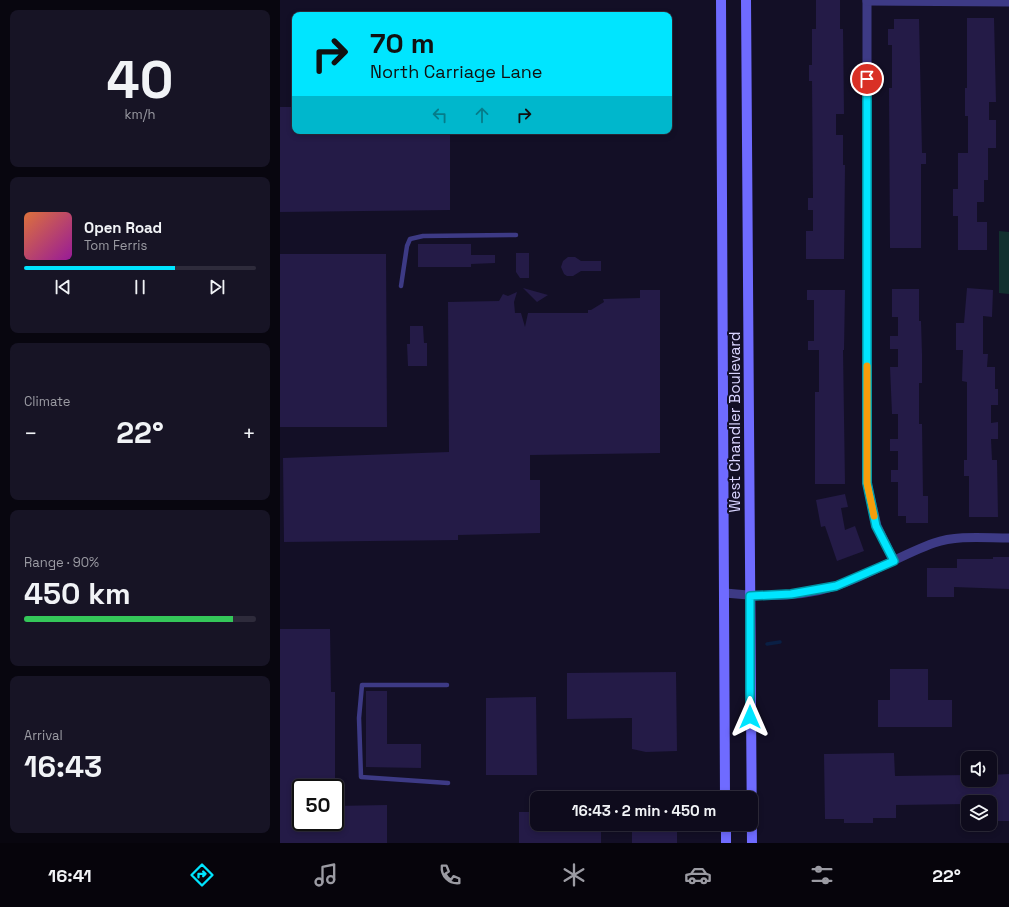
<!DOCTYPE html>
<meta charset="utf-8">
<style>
body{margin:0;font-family:"Space Grotesk",sans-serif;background:#171425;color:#f1f3f6;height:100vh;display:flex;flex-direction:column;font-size:15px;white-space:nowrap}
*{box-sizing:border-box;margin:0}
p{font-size:13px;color:#9b9ba3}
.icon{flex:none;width:22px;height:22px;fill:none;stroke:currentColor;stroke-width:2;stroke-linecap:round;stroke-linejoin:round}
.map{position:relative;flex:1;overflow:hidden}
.drawer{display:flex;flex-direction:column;gap:10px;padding:10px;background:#08060f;width:280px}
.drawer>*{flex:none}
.top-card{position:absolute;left:12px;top:12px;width:380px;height:122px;border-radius:8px;box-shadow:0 2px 6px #0003,0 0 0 1px #2e2b3b;background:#00e5ff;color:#111;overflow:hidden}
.fabs{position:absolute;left:681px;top:751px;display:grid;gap:8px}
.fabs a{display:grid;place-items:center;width:36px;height:36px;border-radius:8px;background:#0e0b1c;box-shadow:0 2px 6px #0003,0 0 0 1px #2e2b3b;font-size:20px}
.speed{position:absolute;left:12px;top:779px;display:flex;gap:8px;font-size:20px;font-weight:700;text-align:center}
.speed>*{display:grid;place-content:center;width:52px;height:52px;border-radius:50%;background:#0e0b1c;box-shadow:0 2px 6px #0003,0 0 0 1px #2e2b3b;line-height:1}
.speed .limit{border:2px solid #111;border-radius:6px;background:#fff;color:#111}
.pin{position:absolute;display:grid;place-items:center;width:34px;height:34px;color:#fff;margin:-17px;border:2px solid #fff;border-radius:50%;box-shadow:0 1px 4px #0007}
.me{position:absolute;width:44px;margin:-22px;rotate:0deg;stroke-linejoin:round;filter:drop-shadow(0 0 3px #0008)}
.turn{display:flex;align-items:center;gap:14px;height:84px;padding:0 12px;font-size:18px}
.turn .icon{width:52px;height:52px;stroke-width:2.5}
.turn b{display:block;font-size:28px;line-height:34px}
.lanes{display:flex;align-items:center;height:38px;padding:0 12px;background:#0003;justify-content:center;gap:20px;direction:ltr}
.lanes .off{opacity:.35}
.big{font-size:30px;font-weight:700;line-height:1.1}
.drawer .card{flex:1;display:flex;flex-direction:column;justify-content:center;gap:6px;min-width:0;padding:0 14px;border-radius:8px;background:#171425}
.drawer .dial{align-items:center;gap:0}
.dial b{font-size:52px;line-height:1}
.song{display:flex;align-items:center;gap:12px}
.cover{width:48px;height:48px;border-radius:6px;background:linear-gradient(135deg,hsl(20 70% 55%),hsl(300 70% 35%))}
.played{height:4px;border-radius:2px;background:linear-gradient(90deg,#00e5ff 65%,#2e2b3b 65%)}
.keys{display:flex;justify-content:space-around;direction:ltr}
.heat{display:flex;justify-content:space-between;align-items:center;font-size:22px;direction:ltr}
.charge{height:6px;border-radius:3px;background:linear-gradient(90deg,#34c759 90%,#2e2b3b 0)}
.trip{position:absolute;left:250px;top:791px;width:228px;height:40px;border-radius:8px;background:#0e0b1c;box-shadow:0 2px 6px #0003,0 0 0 1px #2e2b3b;font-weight:700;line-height:40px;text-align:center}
.dock{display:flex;height:64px;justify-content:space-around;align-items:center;background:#06040b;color:#9b9ba3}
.dock .icon{width:28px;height:28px}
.dock .current{color:#00e5ff}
.dock b{font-size:18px;color:#f1f3f6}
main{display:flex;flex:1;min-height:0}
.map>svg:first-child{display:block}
.green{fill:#12302f}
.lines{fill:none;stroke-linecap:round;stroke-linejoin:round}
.stream{stroke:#0a1f44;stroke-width:3.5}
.building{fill:#241b47}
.service{stroke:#3d3a85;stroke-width:4.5}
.minor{stroke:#3d3a85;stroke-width:9}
.secondary{stroke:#6f6bff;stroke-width:10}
.route-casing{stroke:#0095a6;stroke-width:10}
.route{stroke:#00e5ff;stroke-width:7}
.slow{stroke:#f59e0b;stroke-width:7}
.labels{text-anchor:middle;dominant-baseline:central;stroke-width:4;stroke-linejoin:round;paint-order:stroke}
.street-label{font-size:15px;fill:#d9d4ff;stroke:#130f26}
</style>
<main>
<section class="drawer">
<div class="card dial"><b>40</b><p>km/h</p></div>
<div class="card">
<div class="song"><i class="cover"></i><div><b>Open Road</b><p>Tom Ferris</p></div></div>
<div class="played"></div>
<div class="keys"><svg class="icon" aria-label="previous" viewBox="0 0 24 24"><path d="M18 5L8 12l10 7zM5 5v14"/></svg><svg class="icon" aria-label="pause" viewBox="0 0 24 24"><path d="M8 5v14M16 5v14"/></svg><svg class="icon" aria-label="next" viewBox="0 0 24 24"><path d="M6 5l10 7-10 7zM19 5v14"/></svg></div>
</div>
<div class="card"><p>Climate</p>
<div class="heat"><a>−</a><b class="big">22°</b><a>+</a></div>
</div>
<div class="card"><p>Range · 90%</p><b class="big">450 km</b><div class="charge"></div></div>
<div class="card"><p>Arrival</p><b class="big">16:43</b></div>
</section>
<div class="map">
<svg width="729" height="843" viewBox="0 0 729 843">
<rect width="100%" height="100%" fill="#130f26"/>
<polygon class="green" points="719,231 729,232 729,294 719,293"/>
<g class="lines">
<polyline class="stream" points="487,644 500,642"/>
</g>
<g class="building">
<polygon points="536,0 560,0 560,29 563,29 564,114 556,114 556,135 563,135 563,165 565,165 564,259 526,259 526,231 533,231 533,210 528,210 528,198 533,198 532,81 529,81 529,65 532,65 532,29 536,29"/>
<polygon points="687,18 714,18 716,102 709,102 709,120 716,120 716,148 708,148 708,180 704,180 704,202 697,202 697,222 707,222 707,250 678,250 678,216 673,216 673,189 678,189 678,153 688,153 688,116 685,116 685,88 687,88"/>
<polygon points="614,19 639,19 642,153 646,153 646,164 641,164 641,248 610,248 609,88 612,88 612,45 608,45 608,29 614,29"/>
<polygon points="0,107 15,107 15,131 170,131 170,210 0,212"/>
<polygon points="138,244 191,244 191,255 215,255 215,263 191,264 191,267 138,267"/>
<polygon points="236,253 249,253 249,278 240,278 236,272"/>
<polygon points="0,254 106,254 107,427 0,427"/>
<polygon points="288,257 295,257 301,261 321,261 321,271 301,271 293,276 287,276 284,274 281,267 283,261"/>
<polygon points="243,288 268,295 257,302"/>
<polygon points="687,288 713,290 712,317 703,316 703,354 708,354 707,367 715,367 715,389 718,389 718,405 711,405 711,423 718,422 718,439 711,439 712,460 717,460 718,517 689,517 689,476 684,476 684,460 687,460 687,382 682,381 683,350 676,350 676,323 684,323"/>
<polygon points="612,289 639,289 639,321 641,321 642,354 642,383 639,383 639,424 642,424 643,496 648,496 648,523 626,523 626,516 618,516 618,482 611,482 611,470 618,470 618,451 610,451 610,439 618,439 618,414 612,414 610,367 618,367 618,349 610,349 610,336 618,336 618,317 612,317"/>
<polygon points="360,290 380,290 380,453 250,455 250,480 260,480 260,533 178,535 178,540 4,542 3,458 169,452 168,302 219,301 223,294 228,296 237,292 234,302 235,313 241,313 245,327 248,313 308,313 308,310 311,310 324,302 323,299 360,298"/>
<polygon points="527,290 565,290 564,350 563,350 565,484 535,484 535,392 539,392 539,350 528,350 528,341 534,341 534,300 527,300"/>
<polygon points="130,326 143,326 144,343 147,343 147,366 128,366 127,344 130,344"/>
<polygon points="565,494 568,507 561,508 565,530 575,526 584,551 557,561 545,526 541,527 536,500"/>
<polygon points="713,557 729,557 729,589 674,587 674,597 647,597 647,568 677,568 677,559 713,559"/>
<polygon points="0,629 50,629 51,692 55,692 55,788 21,788 21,822 55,822 55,806 107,805 107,843 0,843"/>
<polygon points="610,669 648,669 648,700 672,700 672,727 598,727 598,700 610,700"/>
<polygon points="396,672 397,751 366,752 352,749 352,718 287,719 287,673"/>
<polygon points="86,691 107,691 107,744 141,744 141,768 86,767"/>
<polygon points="256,697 257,775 206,775 206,698"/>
<polygon points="614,753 615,776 688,775 688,780 710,780 710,775 729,774 729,821 710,821 710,802 688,802 688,804 616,805 616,818 593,818 593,823 564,823 564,819 545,819 544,754"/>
<polygon points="239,812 257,812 257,824 321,824 321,843 239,843"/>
<rect x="352" y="824" width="45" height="19"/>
</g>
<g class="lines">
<g class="service">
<polyline points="121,286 127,246 130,239 143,236 236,235"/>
<polyline points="167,685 82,685 79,718 81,777 168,783"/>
</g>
<g class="minor">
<polyline points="587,0 587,483 597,526 614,561"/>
<polyline points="587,1 729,2"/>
<path d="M445,593C480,597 522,597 556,586C590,575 620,555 654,543C677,535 704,538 729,538"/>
</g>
<g class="secondary">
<polyline points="441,0 445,798"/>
<polyline points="466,0 472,843"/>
<polyline points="446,824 446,843"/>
</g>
</g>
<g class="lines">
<g class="route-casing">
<polyline id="route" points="470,717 470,596 511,594 556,586 614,561 596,526 587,483 587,79"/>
</g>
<use href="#route" class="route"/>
<polyline class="slow" points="587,366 587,483 594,516"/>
</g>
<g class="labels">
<g class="street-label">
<text transform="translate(454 422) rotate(-90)">West Chandler Boulevard</text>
</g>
</g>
</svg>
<div class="fabs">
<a><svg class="icon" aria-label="sound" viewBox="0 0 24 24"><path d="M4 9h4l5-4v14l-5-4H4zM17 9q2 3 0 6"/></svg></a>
<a><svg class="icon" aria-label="layers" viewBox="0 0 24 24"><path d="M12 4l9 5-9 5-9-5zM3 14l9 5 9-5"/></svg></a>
</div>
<div class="speed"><div class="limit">50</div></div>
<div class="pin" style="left:587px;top:79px;background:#d93025"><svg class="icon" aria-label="arrive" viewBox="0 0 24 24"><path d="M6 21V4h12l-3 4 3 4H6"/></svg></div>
<svg class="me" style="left:470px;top:717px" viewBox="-20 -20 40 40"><path d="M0-17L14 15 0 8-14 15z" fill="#00e5ff" stroke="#fff" stroke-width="4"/></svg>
<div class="trip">16:43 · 2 min · 450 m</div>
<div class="top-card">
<div class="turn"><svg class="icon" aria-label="right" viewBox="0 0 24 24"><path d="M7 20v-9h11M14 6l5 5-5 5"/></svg><div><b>70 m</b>North Carriage Lane</div></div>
<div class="lanes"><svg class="icon off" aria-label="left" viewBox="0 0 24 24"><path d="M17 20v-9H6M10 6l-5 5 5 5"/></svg><svg class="icon off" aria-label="ahead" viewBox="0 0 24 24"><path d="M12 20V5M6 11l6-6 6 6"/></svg><svg class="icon" aria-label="right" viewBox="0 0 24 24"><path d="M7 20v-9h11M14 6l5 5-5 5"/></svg></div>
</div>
</div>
</main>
<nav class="dock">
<b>16:41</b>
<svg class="icon current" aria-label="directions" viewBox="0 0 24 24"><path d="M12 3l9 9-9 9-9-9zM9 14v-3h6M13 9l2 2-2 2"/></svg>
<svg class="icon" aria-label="music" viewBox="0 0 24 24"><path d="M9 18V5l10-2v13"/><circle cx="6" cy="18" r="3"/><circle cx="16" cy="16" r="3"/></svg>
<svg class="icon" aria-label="phone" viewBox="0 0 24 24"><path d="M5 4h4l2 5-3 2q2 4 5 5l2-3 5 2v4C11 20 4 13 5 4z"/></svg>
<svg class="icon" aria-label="climate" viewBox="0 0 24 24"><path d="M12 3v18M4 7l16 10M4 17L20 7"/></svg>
<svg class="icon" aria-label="car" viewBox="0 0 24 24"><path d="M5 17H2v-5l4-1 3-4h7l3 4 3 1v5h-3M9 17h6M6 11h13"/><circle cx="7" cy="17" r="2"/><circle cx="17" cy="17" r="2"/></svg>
<svg class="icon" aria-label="filters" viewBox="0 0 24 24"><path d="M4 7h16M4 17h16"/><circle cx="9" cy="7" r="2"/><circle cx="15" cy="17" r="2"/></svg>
<b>22°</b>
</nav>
